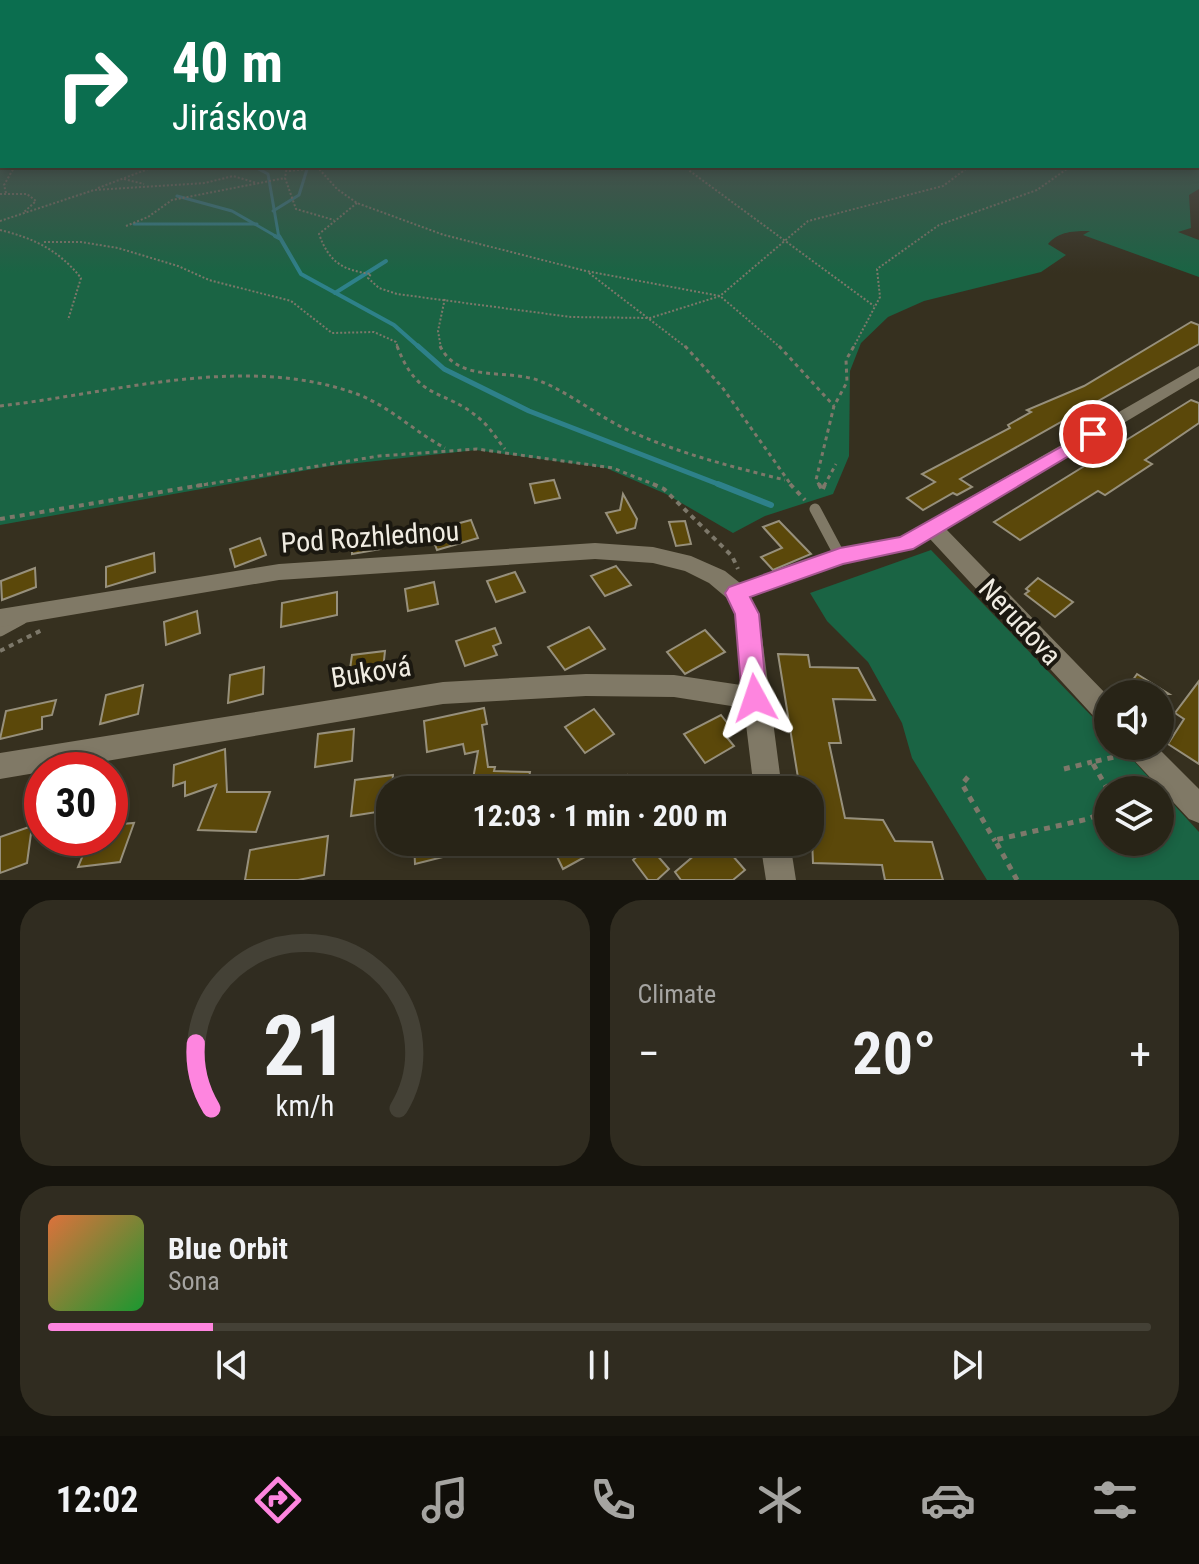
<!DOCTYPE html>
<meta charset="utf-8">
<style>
body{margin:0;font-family:"Roboto Condensed",sans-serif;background:#302c20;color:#f1f3f6;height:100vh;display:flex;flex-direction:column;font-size:30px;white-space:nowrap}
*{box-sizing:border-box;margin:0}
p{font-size:26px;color:#a5a4a1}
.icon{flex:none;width:44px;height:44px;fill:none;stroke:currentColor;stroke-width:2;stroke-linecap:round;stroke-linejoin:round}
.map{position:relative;height:880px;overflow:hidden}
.details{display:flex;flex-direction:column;gap:20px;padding:20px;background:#16140d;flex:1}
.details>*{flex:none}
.banner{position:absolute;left:0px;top:0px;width:1200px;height:168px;box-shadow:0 4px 12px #0003,0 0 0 2px #444136;background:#0b6e4f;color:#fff;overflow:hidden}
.controls{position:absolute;left:1094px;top:680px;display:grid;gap:16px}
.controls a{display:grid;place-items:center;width:80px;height:80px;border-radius:50%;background:#282417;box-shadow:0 4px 12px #0003,0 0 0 2px #444136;font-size:40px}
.speed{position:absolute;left:24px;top:752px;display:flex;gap:16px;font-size:40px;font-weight:700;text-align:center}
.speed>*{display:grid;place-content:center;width:104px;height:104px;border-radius:50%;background:#282417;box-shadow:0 4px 12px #0003,0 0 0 2px #444136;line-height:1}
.speed .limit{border:12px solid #d22;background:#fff;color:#111}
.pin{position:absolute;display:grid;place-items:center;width:68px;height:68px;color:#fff;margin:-34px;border:4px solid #fff;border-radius:50%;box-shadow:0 2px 8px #0007}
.me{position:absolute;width:88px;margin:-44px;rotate:355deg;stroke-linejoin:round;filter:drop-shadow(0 0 6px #0008)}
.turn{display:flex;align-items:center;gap:28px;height:168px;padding:0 40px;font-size:36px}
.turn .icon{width:104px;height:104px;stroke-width:2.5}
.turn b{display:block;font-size:56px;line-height:68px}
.big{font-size:60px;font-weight:700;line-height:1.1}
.details .card{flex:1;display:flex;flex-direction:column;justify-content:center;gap:12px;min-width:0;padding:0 28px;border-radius:32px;background:#302c20}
.details .dial{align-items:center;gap:0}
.dial svg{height:208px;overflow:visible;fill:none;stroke:#444136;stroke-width:7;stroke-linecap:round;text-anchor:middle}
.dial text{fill:#f1f3f6;stroke:none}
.song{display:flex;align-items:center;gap:24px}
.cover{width:96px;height:96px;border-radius:12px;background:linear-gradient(135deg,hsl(20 70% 55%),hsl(130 70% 35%))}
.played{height:8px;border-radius:4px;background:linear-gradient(90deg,#fe85df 15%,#444136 15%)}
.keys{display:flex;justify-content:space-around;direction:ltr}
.heat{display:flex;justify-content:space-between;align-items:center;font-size:44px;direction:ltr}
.details .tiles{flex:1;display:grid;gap:20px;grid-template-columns:1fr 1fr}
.card:last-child{grid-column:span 2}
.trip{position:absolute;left:376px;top:776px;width:448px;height:80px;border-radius:32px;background:#282417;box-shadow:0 4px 12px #0003,0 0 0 2px #444136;font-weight:700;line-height:80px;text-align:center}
.dock{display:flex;height:128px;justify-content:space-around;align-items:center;background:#100e09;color:#a5a4a1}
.dock .icon{width:56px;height:56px}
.dock .selected{color:#fe85df}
.dock b{font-size:36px;color:#f1f3f6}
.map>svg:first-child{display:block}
.green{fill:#1a6444;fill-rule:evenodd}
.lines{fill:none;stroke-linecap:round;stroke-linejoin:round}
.stream-far3{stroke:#2e818a;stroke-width:3}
.stream-far2{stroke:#2e818a;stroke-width:4}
.stream-far1{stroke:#2e818a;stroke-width:5}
.stream{stroke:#2e818a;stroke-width:6}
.building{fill:#5b480a;stroke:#97907c;stroke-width:2}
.path-far3{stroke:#7d786a;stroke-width:2;stroke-dasharray:2 2;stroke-linecap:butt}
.path-far2{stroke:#7d786a;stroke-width:3;stroke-dasharray:4 4;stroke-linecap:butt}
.path-far1{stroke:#7d786a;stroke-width:4;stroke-dasharray:5 5;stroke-linecap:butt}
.path{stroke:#7d786a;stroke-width:5;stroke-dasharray:6 6;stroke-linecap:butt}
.service{stroke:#807966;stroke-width:11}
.minor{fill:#807966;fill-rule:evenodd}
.route{fill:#fe85df;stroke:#a55691;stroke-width:2}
.labels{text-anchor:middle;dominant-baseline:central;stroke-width:8;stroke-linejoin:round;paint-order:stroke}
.near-street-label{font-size:28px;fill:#f0ece2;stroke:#1b1810}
</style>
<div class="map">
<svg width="1199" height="880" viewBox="0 0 1199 880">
<rect width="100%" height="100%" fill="#36301f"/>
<g class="green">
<path d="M0,150L2,166H1198L1199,150V189L1189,195L1191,228L1178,232L1199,240V277L1083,235L1090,231C1074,231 1059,231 1048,244L1066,255L1041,272L924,301L888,317L861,343L850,371L849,456L833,494L765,516L733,533L666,494L606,468L476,450L330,466L0,525Z"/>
<path d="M931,550L1108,733V746H1120L1199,832V880H987L912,758L902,723L868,662L827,621L810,593ZM1108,790H1160V842H1108Z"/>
</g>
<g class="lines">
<g class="stream-far3">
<polyline points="253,166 268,174 279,238"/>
<polyline points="804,166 813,166"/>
<polyline points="177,196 232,211 279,238"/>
<polyline points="273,211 299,195 308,166"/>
<polyline points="134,224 257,224"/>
</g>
<g class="stream-far2">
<polyline points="275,236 279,238"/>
<polyline points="279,236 301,274 394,325 420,348"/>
<polyline points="335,293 386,261"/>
</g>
<polyline class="stream-far1" points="418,346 444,369 529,411 723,486"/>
<polyline class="stream" points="718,484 771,505"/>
</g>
<g class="building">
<polygon points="1191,322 1199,325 1199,344 960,479 972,487 957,495 953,493 923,510 907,498 935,482 922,474 1010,428 1008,425 1031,412 1027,410 1084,386"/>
<polygon points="1191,400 1199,403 1199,423 1145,460 1152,464 1105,495 1098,491 1020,540 994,522"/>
<polygon points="554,480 560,498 535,503 530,484"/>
<polygon points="623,494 637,519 635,528 617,533 606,513 620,510"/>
<polygon points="471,520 478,538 437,550 430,531"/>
<polygon points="685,521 691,544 676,546 669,522"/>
<polygon points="779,521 811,554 773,570 761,557 782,548 763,527"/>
<polygon points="381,530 381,549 352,554 352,535"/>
<polygon points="260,538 266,555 235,567 230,549"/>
<polygon points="154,553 155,572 106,587 106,567"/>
<polygon points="616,566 631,585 605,596 591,576"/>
<polygon points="35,568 36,587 2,600 1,581"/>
<polygon points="515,572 525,592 496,602 487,581"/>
<polygon points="1038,578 1073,602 1055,617 1025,594 1029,591 1026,589"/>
<polygon points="434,582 438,604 408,611 405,589"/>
<polygon points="337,592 337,615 281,627 282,603"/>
<polygon points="197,611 200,633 166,645 164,622"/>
<polygon points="589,627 605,649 565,670 548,647"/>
<polygon points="495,628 501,643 493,646 497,655 465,666 456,641"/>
<polygon points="705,630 725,652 685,674 667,652"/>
<polygon points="385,651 382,678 348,683 352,655"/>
<polygon points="778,654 808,655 810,667 858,668 875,700 833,699 841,743 829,743 845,818 883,820 895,841 932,842 943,880 885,880 882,865 813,863 810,790 800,790"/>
<polygon points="264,667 263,694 228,703 230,675"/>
<polygon points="1137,674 1169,694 1138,694 1128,687"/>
<polygon points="1199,681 1199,764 1168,744 1184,719 1175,713"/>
<polygon points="143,685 138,714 100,724 106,695"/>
<polygon points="56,700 52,715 42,717 42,729 0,739 6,711"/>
<polygon points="484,708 487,724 482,725 488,767 495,767 494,771 530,772 527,790 471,790 478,751 465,754 463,744 427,752 424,721"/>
<polygon points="594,709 614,734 585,753 565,727"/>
<polygon points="721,715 732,729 724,734 734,746 705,763 684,734"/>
<polygon points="354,729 352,761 315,767 318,734"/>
<polygon points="225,749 227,792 270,792 256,832 198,830 216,785 185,796 185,782 173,786 174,765"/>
<polygon points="393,775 390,810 351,816 355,780"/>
<polygon points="628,775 668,784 667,790 625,790"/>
<polygon points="134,823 120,862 78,867 90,838 110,838 110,825"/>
<polygon points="32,826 27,863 0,873 0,837"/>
<polygon points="328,836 324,875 298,880 245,880 250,850"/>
<polygon points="414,842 454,842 455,854 415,864"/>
<polygon points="550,842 612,842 563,869"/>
<polygon points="710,842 746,842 732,855 745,870 733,880 681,880 675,872"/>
<polygon points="649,846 669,869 657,880 648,880 633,860"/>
</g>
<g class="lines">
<g class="path-far3">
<polyline points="287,166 285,178 296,209 334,220"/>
<polyline points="683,166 874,306"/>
<polyline points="324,167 320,170 337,189 357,203 444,235 586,271 720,296 781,348"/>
<polyline points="289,171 325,167"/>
<polyline points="124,179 144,184"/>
<polyline points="98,188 156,166"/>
<polyline points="6,193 4,185 15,166"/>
<polyline points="0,194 27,194 36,201 23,213"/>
<path d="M357,203L319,234C329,262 342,270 371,274L368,278L379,288L397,294L571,317L650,318L720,296L808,221L943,186L970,166"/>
<polyline points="0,221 94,190 205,183 233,176 257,183"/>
<polyline points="126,226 148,217 172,200 285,178"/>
<path d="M0,230C33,238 59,250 81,278L68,320"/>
<polyline points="44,242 81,242 118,248 178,266 209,280 291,301 332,333 374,332 396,342 398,348"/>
<polyline points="589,273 687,348"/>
<polyline points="441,348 438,331 445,298"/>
<polyline points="853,348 880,297 877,269 939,225 1037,190 1071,166"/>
</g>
<g class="path-far2">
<path d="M397,346C419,403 443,387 480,419C490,427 497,440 505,449"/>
<path d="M440,346C459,384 507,368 540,381C572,394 600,418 632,432C681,454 733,467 785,480"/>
<polyline points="685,346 722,387 792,486"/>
<polyline points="779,346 834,406"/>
<path d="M0,406C115,393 244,353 357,394C389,406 415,432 445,448"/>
<polyline points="196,486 379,456 477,449 613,468 658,486"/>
<polyline points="820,486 816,480 834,406 847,382 846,360 854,346"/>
<polyline points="824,486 836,464"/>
</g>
<g class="path-far1">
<polyline points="653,484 664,489 732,556 738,569"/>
<polyline points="790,484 805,500"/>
<polyline points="819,484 822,490"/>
<polyline points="823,489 825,484"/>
<polyline points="0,519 208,484"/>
<polyline points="0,651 42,630"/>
</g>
<g class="path">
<polyline points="1064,769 1092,762"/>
<polyline points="968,777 962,784 995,841"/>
<polyline points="1108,790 1092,762 1119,756"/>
<polyline points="1017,880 995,840 1088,819 1106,811 1108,804"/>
</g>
<g class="service">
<polyline points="815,509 840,556"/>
<polyline points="737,593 840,556 906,543"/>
<polyline points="0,631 22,619"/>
</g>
<g class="minor">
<polygon points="1199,366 1199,378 946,529 1108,696 1108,726 1099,722 930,539 906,551 899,548 896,543 899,538"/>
<polygon points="595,543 653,547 691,556 725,571 745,587 759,614 782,790 754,790 744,708 674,697 586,696 443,704 0,779 0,753 443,682 586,674 674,675 741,685 735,614 728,599 709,583 685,571 653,563 595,559 279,580 0,627 0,609 279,564"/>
<polygon points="1125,746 1156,746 1199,789 1199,823 1189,819 1129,755"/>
<polygon points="760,842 790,842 796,880 766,880"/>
</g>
</g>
<linearGradient id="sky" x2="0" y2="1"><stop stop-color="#1e1a11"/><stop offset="0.55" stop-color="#4c4e4d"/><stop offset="1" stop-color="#4c4e4d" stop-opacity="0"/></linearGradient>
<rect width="1199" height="273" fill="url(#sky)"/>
<polygon class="route" points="1093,429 1102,434 1099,438 913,549 843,564 750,597 759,614 767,698 764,706 755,709 746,706 742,698 735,614 725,593 729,587 840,548 900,537"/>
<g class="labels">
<g class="near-street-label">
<text transform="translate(370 537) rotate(-4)">Pod Rozhlednou</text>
<text transform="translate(1020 622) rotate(47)">Nerudova</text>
<text transform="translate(371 672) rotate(-9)">Buková</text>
</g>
</g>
</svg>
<div class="controls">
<a><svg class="icon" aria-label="sound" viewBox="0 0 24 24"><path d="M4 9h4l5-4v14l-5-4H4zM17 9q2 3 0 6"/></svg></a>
<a><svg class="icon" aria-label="layers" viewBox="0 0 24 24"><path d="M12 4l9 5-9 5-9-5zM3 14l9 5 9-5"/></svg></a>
</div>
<div class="speed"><div class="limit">30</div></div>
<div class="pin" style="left:1093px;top:434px;background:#d93025"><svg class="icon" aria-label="arrive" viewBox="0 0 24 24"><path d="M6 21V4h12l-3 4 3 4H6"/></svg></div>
<svg class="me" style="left:755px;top:698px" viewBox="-20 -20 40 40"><path d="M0-17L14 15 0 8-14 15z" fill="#fe85df" stroke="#fff" stroke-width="4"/></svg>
<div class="trip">12:03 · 1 min · 200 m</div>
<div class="banner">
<div class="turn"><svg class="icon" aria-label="right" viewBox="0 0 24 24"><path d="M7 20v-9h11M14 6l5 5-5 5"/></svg><div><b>40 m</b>Jiráskova</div></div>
</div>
</div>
<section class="details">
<div class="tiles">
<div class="card dial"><svg viewBox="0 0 100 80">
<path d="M14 69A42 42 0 1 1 86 69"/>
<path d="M14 69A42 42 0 0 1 8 44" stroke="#fe85df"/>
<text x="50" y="56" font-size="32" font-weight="700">21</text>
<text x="50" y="72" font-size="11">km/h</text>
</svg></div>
<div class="card"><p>Climate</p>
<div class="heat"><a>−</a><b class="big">20°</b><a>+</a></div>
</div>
<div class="card">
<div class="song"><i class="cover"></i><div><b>Blue Orbit</b><p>Sona</p></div></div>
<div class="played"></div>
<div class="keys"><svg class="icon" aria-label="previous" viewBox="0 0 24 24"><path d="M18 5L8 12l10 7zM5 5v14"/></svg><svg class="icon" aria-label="pause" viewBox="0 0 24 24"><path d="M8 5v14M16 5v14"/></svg><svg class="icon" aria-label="next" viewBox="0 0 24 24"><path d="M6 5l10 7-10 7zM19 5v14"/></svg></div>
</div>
</div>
</section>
<nav class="dock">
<b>12:02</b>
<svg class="icon selected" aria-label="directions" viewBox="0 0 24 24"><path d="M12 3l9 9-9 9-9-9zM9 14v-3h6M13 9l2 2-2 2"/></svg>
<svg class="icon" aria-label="music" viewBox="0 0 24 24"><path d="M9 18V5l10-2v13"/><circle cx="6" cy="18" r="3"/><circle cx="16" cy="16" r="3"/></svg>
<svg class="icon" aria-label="phone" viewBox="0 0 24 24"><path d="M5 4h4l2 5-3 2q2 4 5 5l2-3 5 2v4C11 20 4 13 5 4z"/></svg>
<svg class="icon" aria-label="climate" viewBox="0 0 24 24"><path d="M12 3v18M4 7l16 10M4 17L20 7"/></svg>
<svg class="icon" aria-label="car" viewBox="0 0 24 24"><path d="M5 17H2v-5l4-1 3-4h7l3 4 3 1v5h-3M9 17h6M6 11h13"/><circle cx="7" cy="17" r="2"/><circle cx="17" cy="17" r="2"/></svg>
<svg class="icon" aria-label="filters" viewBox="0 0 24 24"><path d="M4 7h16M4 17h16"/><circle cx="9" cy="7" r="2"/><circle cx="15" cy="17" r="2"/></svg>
</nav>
